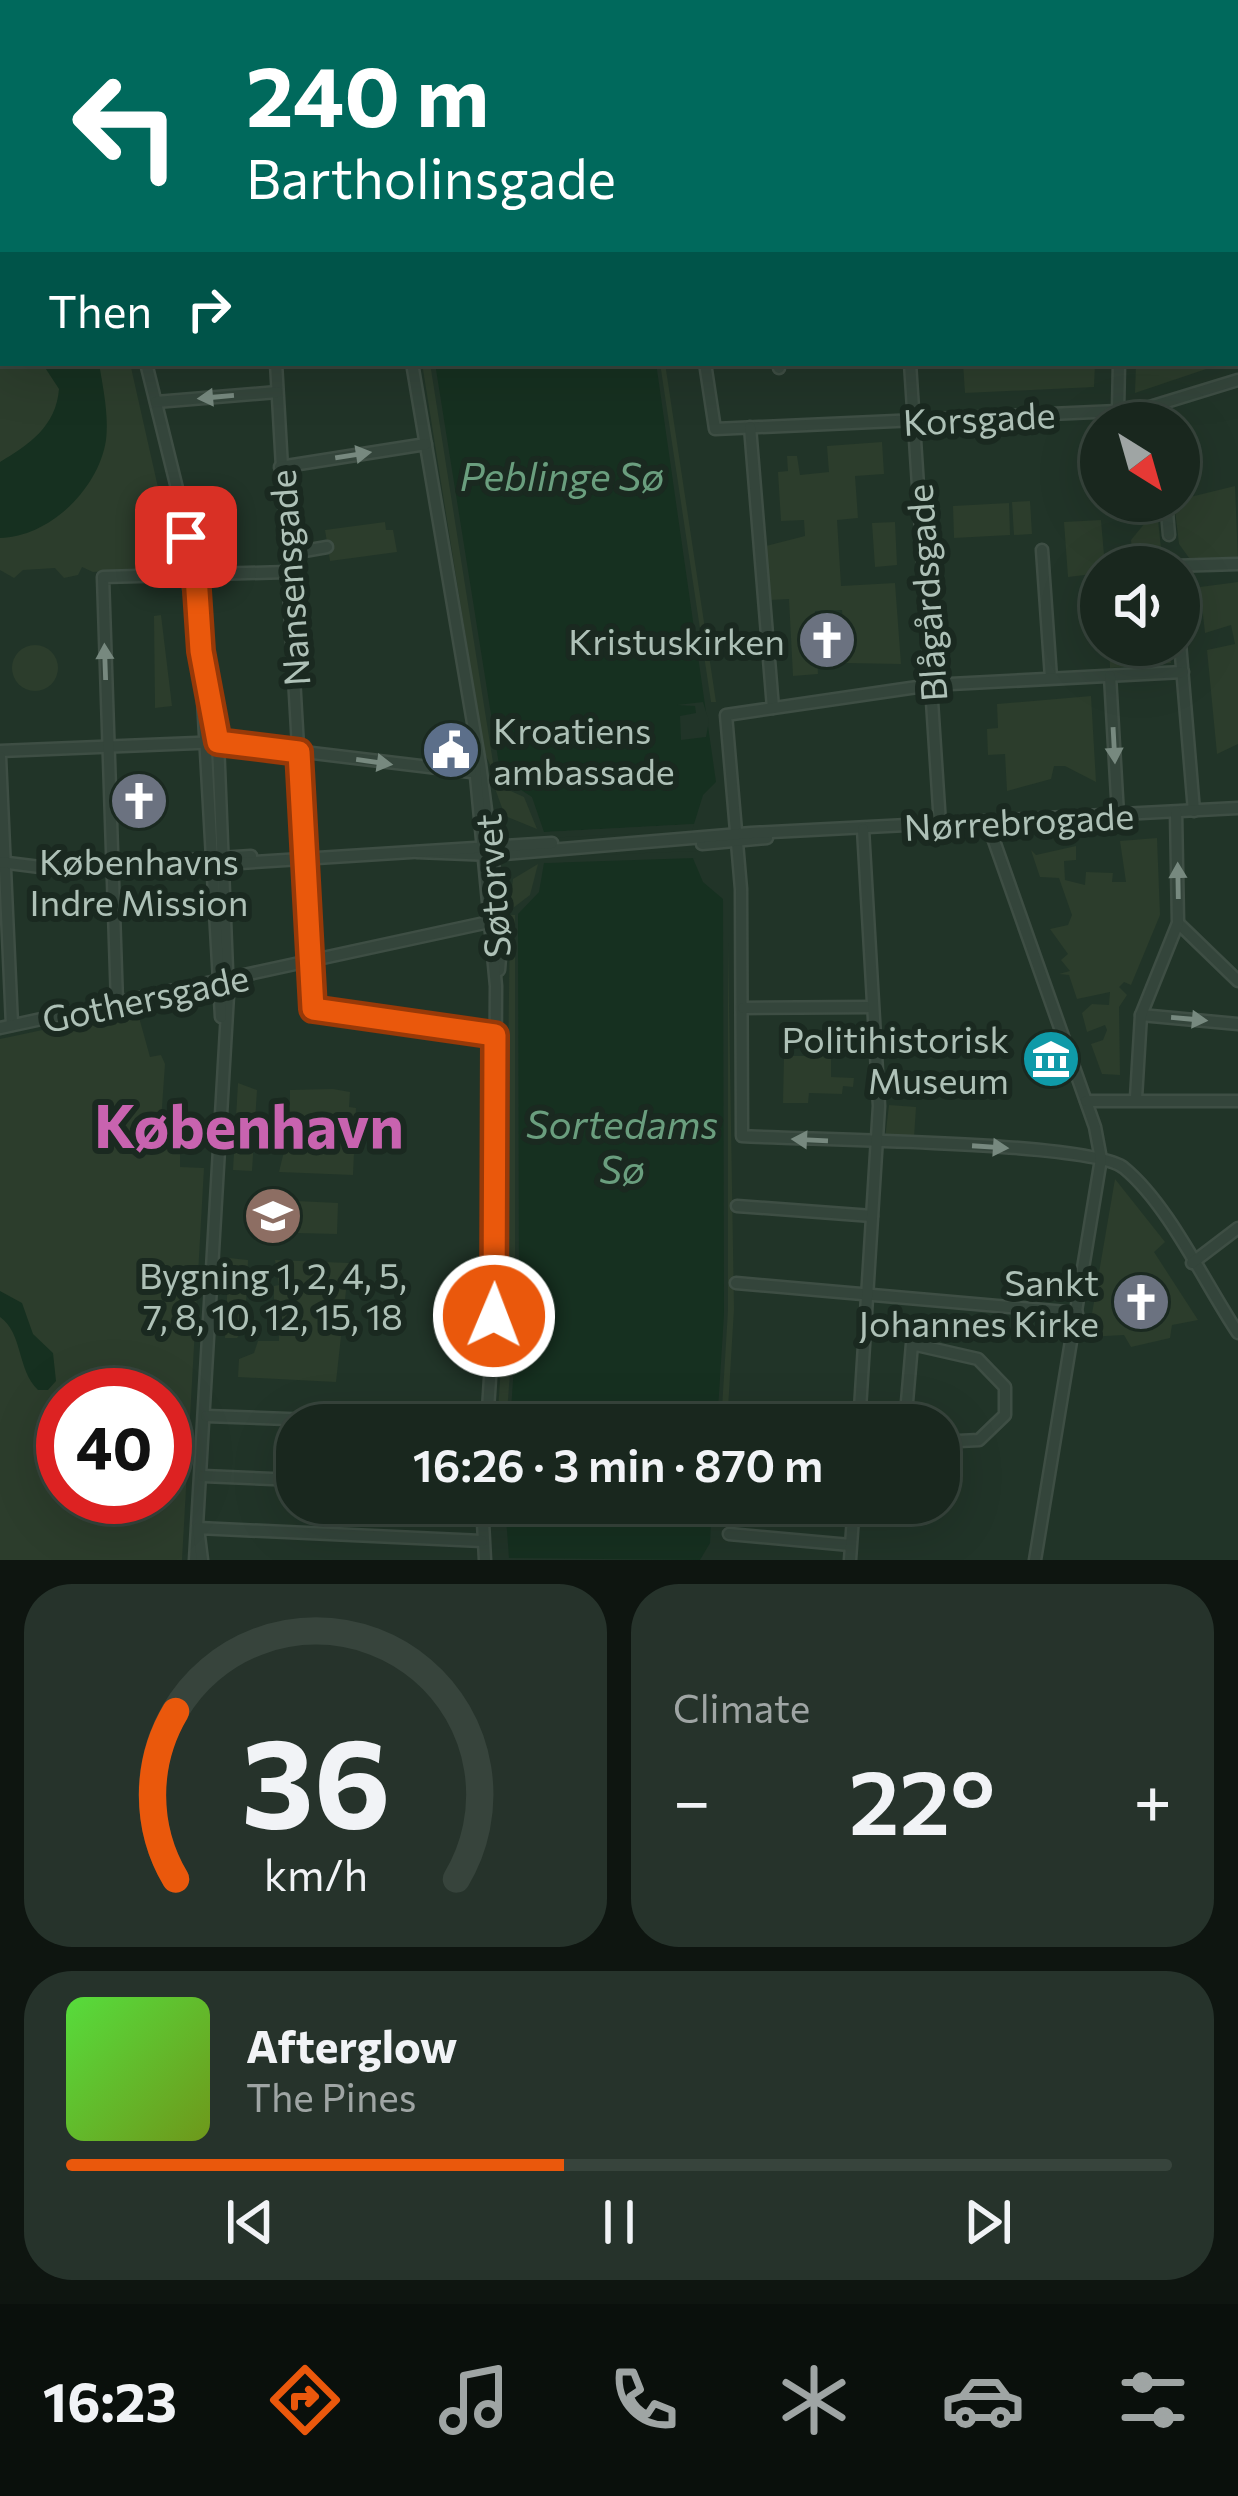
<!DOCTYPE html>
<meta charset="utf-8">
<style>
body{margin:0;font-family:Commissioner,sans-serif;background:#26332b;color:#f1f3f6;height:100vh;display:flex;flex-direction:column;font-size:45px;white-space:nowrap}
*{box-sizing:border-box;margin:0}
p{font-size:39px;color:#9fa5a4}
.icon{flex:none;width:66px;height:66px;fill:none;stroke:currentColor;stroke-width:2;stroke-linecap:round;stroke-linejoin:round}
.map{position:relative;height:1560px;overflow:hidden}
.panel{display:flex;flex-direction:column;gap:24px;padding:24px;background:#0e1510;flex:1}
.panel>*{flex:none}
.top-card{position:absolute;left:0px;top:0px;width:1239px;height:366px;box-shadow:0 12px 48px #0002,0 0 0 3px #37443c;background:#00695c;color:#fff;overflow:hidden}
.needle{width:78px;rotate:143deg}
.fabs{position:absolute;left:1080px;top:402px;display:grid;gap:24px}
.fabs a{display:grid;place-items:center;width:120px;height:120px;border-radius:50%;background:#19271e;box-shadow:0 12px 48px #0002,0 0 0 3px #37443c;font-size:60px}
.speed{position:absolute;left:36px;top:1368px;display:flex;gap:24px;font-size:60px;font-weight:700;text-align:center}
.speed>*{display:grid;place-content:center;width:156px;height:156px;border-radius:50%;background:#19271e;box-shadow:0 12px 48px #0002,0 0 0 3px #37443c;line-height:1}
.speed .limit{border:18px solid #d22;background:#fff;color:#111}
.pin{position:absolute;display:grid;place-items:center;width:102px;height:102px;color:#fff;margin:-51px;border-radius:24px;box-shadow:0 6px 18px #0006}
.me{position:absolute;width:132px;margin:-66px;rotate:1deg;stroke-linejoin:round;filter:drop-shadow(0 0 9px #0008)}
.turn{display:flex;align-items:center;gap:42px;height:252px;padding:0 48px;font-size:54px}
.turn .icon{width:156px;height:156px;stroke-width:2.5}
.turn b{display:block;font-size:84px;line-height:102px}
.then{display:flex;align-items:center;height:114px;padding:0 48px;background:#0003;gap:24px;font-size:45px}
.big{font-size:90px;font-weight:600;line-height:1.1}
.panel .widget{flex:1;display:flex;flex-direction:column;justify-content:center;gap:18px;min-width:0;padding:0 42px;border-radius:48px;background:#26332b}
.panel .dial{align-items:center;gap:0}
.dial svg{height:312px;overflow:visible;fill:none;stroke:#37443c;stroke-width:7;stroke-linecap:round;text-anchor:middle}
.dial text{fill:#f1f3f6;stroke:none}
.song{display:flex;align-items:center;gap:36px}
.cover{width:144px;height:144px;border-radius:18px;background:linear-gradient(135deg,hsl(110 70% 55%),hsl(80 70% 35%))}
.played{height:12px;border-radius:6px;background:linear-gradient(90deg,#ea580c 45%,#37443c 45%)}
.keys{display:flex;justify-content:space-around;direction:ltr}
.heat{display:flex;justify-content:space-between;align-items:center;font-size:66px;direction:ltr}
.panel .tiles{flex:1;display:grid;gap:24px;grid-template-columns:1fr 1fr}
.widget:last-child{grid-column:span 2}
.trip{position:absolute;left:276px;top:1404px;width:684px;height:120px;border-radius:48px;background:#19271e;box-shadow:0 12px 48px #0002,0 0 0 3px #37443c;font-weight:600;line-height:120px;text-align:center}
.menu{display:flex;height:192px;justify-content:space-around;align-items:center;background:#0a100c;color:#9fa5a4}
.menu .icon{width:84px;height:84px}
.menu .selected{color:#ea580c}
.menu b{font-size:54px;color:#f1f3f6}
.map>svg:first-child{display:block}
.green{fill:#2c3d2c;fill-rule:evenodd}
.water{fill:#163020}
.pier{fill:#213428}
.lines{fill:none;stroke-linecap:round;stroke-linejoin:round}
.minor-casing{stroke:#3e4e44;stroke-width:15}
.minor{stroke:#34453b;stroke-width:10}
.oneway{fill:#77897f}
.route-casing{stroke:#983908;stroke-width:30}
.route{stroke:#ea580c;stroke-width:21}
.labels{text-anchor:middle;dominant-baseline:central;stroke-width:12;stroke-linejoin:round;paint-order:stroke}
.street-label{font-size:36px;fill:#aec1b7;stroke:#1a2920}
.poi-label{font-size:36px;fill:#aec1b7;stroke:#1a2920;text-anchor:end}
.water-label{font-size:39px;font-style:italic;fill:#6a9e7e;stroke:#1a2920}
.town-label{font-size:60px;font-weight:bold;fill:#c863af;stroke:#1a2920}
</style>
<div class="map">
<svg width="1238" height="1560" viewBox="0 0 1238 1560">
<rect width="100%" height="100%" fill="#213428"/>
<g class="green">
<polygon points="0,152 3,363 130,363 173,554 162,568 93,572 82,567 78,575 64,578 55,568 23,570 14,578 0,570"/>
<polygon points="422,363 430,363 495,775 484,752"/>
<polygon points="660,363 665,363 716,702 711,702"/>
<polygon points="963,363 1095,363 1094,387 965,393"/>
<polygon points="1136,363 1217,363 1218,365 1135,393"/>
<polygon points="882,442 884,474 855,476 858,518 837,520 841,586 895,583 901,664 846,663 842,610 815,611 818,674 793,676 789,599 770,600 766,546 805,536 804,520 781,521 778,472 788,471 787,456 797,456 800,475 829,472 827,446"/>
<polygon points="1235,486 1238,561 1192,562 1179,544 1174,501"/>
<polygon points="1030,501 1032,534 1014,535 1012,502"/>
<polygon points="1144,501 1156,501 1163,567 1133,567 1131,540 1145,523"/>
<polygon points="1009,503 1010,535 954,538 953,506"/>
<polygon points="1101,520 1105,567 1101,573 1068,577 1064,522"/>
<polygon points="385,522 386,530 393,530 397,552 330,561 325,530"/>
<polygon points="895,522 897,565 875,567 872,523"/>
<polygon points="1238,582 1238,744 1217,754 1207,650 1235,644 1231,625 1205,633 1200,587"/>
<polygon points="161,615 172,706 155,708 154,616"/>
<circle cx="35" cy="668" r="23"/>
<polygon points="1109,645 1169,645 1171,663 1110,668"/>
<polygon points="1091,696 1096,782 1065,766 1054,766 1051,779 1007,791 1005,754 988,755 987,729 998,728 997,704"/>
<polygon points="493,783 524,797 537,829 505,816"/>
<polygon points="1157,838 1160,915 1131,985 1124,982 1119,987 1127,995 1119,1007 1120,1075 1102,1074 1091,1044 1103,1040 1107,1030 1105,1025 1087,1032 1082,1013 1092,1004 1109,1005 1110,992 1077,999 1069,975 1059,974 1070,971 1061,960 1068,954 1050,929 1068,925 1072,915 1059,878 1040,877 1031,850 1036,855 1076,846 1076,860 1064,861 1065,880 1085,885 1086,872 1113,873 1112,882 1126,882 1120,841"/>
<polygon points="538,864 530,895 509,911 513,879"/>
<polygon points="510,915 515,915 515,1309 506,1425 497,1425 505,1307"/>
<polygon points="728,943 734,1309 727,1425 721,1425 728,1310"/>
<path d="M137,1010L150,1057L161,1055L165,1064L160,1136L169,1137L168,1149L180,1148V1167L204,1168L182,1560H0V1039ZM63,1395H165V1497H63Z"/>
<polygon points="809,1036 831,1036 831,1077 854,1078 853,1087 843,1086 842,1094 809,1093 808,1103 783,1103 784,1056 808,1056"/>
<polygon points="238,1083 257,1090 252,1171 233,1170"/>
<polygon points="333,1089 350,1092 349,1107 356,1108 353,1175 279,1172 285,1147 281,1131 286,1130 282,1105 290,1105 290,1090"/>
<polygon points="889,1105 916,1107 914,1138 885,1139"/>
<polygon points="1115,1179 1165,1242 1154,1252 1198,1320 1172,1325 1170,1338 1131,1347 1124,1335 1088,1337"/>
<polygon points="297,1201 338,1203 337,1234 296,1233"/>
<polygon points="229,1258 248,1260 245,1327 237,1338 225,1338"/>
<polygon points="275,1260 349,1263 336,1382 238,1377 239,1359 254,1353 258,1341 279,1341 279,1328 273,1327 279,1302 274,1301 274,1286 279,1285"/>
</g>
<g class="water">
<polygon points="334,0 572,0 573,3 335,3"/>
<path d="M42,363H99C103,388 109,415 106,440C99,488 50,537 0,538V462C30,444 56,426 59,389Z"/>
<polygon points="435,363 656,363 716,782 703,795 694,824 544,832 532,797 501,777"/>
<polygon points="692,856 703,882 723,899 724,1314 717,1425 510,1425 519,1293 518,914 539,892 544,863"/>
<path d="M0,1291L22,1303L33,1334L53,1353L56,1381L48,1390H38C17,1370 23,1333 0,1317Z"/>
<polygon points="712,1503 710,1543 700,1560 509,1558 505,1503"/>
</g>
<g class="pier">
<polygon points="703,702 709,721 706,737 681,740 680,716 696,713 695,706 677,705"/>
<polygon points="694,824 692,831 544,838 544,832"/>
<polygon points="696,851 696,858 544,863 544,857"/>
</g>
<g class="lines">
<g class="minor-casing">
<g id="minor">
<polyline points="53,0 53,3"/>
<polyline points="192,0 193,3"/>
<polyline points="311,0 313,3"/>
<polyline points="641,0 642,3"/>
<polyline points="694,0 695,3"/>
<polyline points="840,0 841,3"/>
<polyline points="1020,0 1021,3"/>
<polyline points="1151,0 1152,3"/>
<polyline points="98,3 104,0"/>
<polyline points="662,3 665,0"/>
<polyline points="797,3 807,0"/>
<polyline points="953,3 956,0"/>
<polyline points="0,62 3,63"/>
<polyline points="0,71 3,72"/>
<polyline points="0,86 3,87"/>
<polyline points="1236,95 1238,94"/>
<polyline points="1236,112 1238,110"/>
<polyline points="1236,211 1238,211"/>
<polyline points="1236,346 1238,356"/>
<polyline points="146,363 195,561 199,614"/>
<polyline points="276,363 313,1009 495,1035"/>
<polyline points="412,363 480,764 502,933 499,970"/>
<polyline points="705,363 715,429 1140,410 1238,380"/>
<polyline points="779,363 779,368"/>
<polyline points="910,363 940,824"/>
<polyline points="156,402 277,392"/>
<polyline points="1118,411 1119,363"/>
<polyline points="750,427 773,708"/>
<polyline points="280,467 426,444"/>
<polyline points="1166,501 1169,535"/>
<polyline points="186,537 189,588 218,742 228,995 195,1560"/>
<polyline points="1042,550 1051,678"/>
<polyline points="287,554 327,547"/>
<polyline points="1172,566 1238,564"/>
<polyline points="1179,631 1194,811"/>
<path d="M1183,672L931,685L726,715L741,889L742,1136C802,1140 1093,1141 1124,1168C1169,1205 1205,1284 1238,1333"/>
<polyline points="1110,676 1118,815"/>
<polyline points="202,682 221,1017"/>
<polyline points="473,745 496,986 494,1316 487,1425"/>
<polyline points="0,751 221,742 471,772"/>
<polyline points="0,757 12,1025"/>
<polyline points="987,821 1095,1127 1101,1159 1035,1560"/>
<polyline points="702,844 767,838"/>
<polyline points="417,852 492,855 751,833 1238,808"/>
<polyline points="174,861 251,856"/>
<polyline points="0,862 40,867 193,866 552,843"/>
<polyline points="1178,923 1238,981"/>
<polyline points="117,1003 103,577 287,572"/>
<polyline points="743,1008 872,1007"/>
<polyline points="1141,1015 1238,1024"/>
<polyline points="0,1028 489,922"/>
<polyline points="1136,1098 1141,1015 1178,923 1176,812"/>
<polyline points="1086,1101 1238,1101"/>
<polyline points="737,1206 872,1216"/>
<polyline points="1192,1263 1238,1228"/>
<polyline points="736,1283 1077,1313"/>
<polyline points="206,1416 449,1425"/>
<polyline points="859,1425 879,1106 863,829"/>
<polyline points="905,1425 912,1344 978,1359 1005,1387 1005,1415 979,1440 939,1442"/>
<polyline points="203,1476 297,1480"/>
<polyline points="482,1503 485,1560"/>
<polyline points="729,1534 850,1545"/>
<polyline points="202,1560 198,1528 482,1541"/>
<polyline points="850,1560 854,1503"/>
</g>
</g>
<use href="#minor" class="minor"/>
</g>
<defs><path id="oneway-solid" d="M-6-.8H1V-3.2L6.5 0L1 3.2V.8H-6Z" transform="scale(3)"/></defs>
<g class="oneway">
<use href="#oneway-solid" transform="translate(216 397) rotate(175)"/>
<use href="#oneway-solid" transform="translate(353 455) rotate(-9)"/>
<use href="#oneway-solid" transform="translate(105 662) rotate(-92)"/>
<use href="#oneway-solid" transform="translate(1114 745) rotate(87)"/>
<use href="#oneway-solid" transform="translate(374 762) rotate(8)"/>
<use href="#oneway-solid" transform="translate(1178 881) rotate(-91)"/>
<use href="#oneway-solid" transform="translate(1189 1019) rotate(5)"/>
<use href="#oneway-solid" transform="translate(810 1140) rotate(-177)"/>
<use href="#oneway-solid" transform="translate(990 1147) rotate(4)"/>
</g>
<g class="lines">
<g class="route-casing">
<polyline id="route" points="186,537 195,561 201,651 218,742 299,752 313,1009 495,1035 494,1316"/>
</g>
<use href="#route" class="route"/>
</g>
<defs>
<g id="church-disc" transform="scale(3)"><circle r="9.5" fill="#6b7280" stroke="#1a2920"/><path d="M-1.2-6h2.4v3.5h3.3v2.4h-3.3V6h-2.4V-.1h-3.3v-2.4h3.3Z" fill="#fff"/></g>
<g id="civic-disc" transform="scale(3)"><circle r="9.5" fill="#5c6f8a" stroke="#1a2920"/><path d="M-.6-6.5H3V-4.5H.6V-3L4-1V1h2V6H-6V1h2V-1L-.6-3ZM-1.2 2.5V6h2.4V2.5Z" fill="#fff"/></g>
<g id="museum-disc" transform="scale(3)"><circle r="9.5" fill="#0f9aa8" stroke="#1a2920"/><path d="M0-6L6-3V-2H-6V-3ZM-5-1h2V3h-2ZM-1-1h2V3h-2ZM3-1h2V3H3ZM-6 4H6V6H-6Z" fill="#fff"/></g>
<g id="university-disc" transform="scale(3)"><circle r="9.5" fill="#8d6e63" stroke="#1a2920"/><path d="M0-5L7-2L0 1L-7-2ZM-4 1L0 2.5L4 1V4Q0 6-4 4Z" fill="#fff"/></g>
</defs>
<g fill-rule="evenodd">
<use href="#church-disc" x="827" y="640"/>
<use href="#civic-disc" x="451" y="750"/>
<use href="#church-disc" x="139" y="801"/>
<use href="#museum-disc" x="1051" y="1059"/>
<use href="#university-disc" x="273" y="1216"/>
<use href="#church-disc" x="1141" y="1302"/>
</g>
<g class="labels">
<g class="street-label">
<text transform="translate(979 417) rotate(-3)">Korsgade</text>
<text transform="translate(288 578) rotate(-94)">Nansensgade</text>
<text transform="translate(925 593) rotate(-94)">Blågårdsgade</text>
<text transform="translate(1019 820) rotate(-3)">Nørrebrogade</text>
<text transform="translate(491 886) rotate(-94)">Søtorvet</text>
<text transform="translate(145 997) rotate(-12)">Gothersgade</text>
</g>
<g class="poi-label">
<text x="785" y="640">Kristuskirken</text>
<text x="493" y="729" text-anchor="start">Kroatiens<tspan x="493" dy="41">ambassade</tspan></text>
<text x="139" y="860" text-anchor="middle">Københavns<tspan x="139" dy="41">Indre Mission</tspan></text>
<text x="1009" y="1038">Politihistorisk<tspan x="1009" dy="41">Museum</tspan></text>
<text x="273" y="1274" text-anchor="middle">Bygning 1, 2, 4, 5,<tspan x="273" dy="41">7, 8, 10, 12, 15, 18</tspan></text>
<text x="1099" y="1281">Sankt<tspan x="1099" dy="41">Johannes Kirke</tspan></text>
</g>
<g class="water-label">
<text x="562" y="475">Peblinge Sø</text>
<text x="622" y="1123">Sortedams<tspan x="622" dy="45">Sø</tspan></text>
</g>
<g class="town-label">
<text x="249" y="1123">København</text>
</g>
</g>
</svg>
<div class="fabs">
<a><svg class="needle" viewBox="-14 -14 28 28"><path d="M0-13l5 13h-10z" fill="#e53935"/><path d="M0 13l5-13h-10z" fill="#9fa5a4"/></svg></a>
<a><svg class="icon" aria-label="sound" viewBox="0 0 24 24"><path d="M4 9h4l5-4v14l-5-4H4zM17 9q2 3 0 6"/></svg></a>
</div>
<div class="speed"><div class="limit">40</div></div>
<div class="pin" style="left:186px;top:537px;background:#d93025"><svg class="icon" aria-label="arrive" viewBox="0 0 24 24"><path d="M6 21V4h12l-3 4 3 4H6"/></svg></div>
<svg class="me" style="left:494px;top:1316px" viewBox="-20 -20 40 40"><circle r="17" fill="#ea580c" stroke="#fff" stroke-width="3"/><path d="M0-11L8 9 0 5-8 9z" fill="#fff"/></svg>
<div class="trip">16:26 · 3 min · 870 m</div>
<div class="top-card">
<div class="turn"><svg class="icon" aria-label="left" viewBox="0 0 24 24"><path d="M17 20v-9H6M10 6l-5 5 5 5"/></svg><div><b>240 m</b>Bartholinsgade</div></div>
<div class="then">Then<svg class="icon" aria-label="right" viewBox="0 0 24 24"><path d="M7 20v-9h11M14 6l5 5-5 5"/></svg></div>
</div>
</div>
<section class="panel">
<div class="tiles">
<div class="widget dial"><svg viewBox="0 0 100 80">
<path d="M14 69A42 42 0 1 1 86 69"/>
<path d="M14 69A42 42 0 0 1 14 26" stroke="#ea580c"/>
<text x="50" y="56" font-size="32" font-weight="700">36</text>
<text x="50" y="72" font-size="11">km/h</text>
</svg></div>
<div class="widget"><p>Climate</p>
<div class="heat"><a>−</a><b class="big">22°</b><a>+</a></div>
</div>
<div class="widget">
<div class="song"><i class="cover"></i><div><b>Afterglow</b><p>The Pines</p></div></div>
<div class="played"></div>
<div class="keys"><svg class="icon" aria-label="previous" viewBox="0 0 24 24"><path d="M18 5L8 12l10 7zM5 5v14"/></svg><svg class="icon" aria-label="pause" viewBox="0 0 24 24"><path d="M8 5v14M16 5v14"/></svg><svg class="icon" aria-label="next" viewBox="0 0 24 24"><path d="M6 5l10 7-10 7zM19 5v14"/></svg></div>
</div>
</div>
</section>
<nav class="menu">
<b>16:23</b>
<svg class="icon selected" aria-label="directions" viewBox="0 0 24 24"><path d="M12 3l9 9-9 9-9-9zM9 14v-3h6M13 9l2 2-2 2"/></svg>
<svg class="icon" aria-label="music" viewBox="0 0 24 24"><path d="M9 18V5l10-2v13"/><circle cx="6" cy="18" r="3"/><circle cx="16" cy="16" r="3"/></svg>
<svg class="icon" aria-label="phone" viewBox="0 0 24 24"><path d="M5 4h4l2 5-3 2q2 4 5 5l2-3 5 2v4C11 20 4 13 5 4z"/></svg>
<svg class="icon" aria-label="climate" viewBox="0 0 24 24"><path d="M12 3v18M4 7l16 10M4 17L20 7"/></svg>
<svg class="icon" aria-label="car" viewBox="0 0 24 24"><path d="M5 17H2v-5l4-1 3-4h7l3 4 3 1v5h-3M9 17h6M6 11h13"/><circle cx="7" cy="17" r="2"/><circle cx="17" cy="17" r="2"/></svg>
<svg class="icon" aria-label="filters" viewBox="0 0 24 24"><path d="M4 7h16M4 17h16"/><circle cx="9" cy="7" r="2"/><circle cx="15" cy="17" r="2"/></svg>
</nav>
